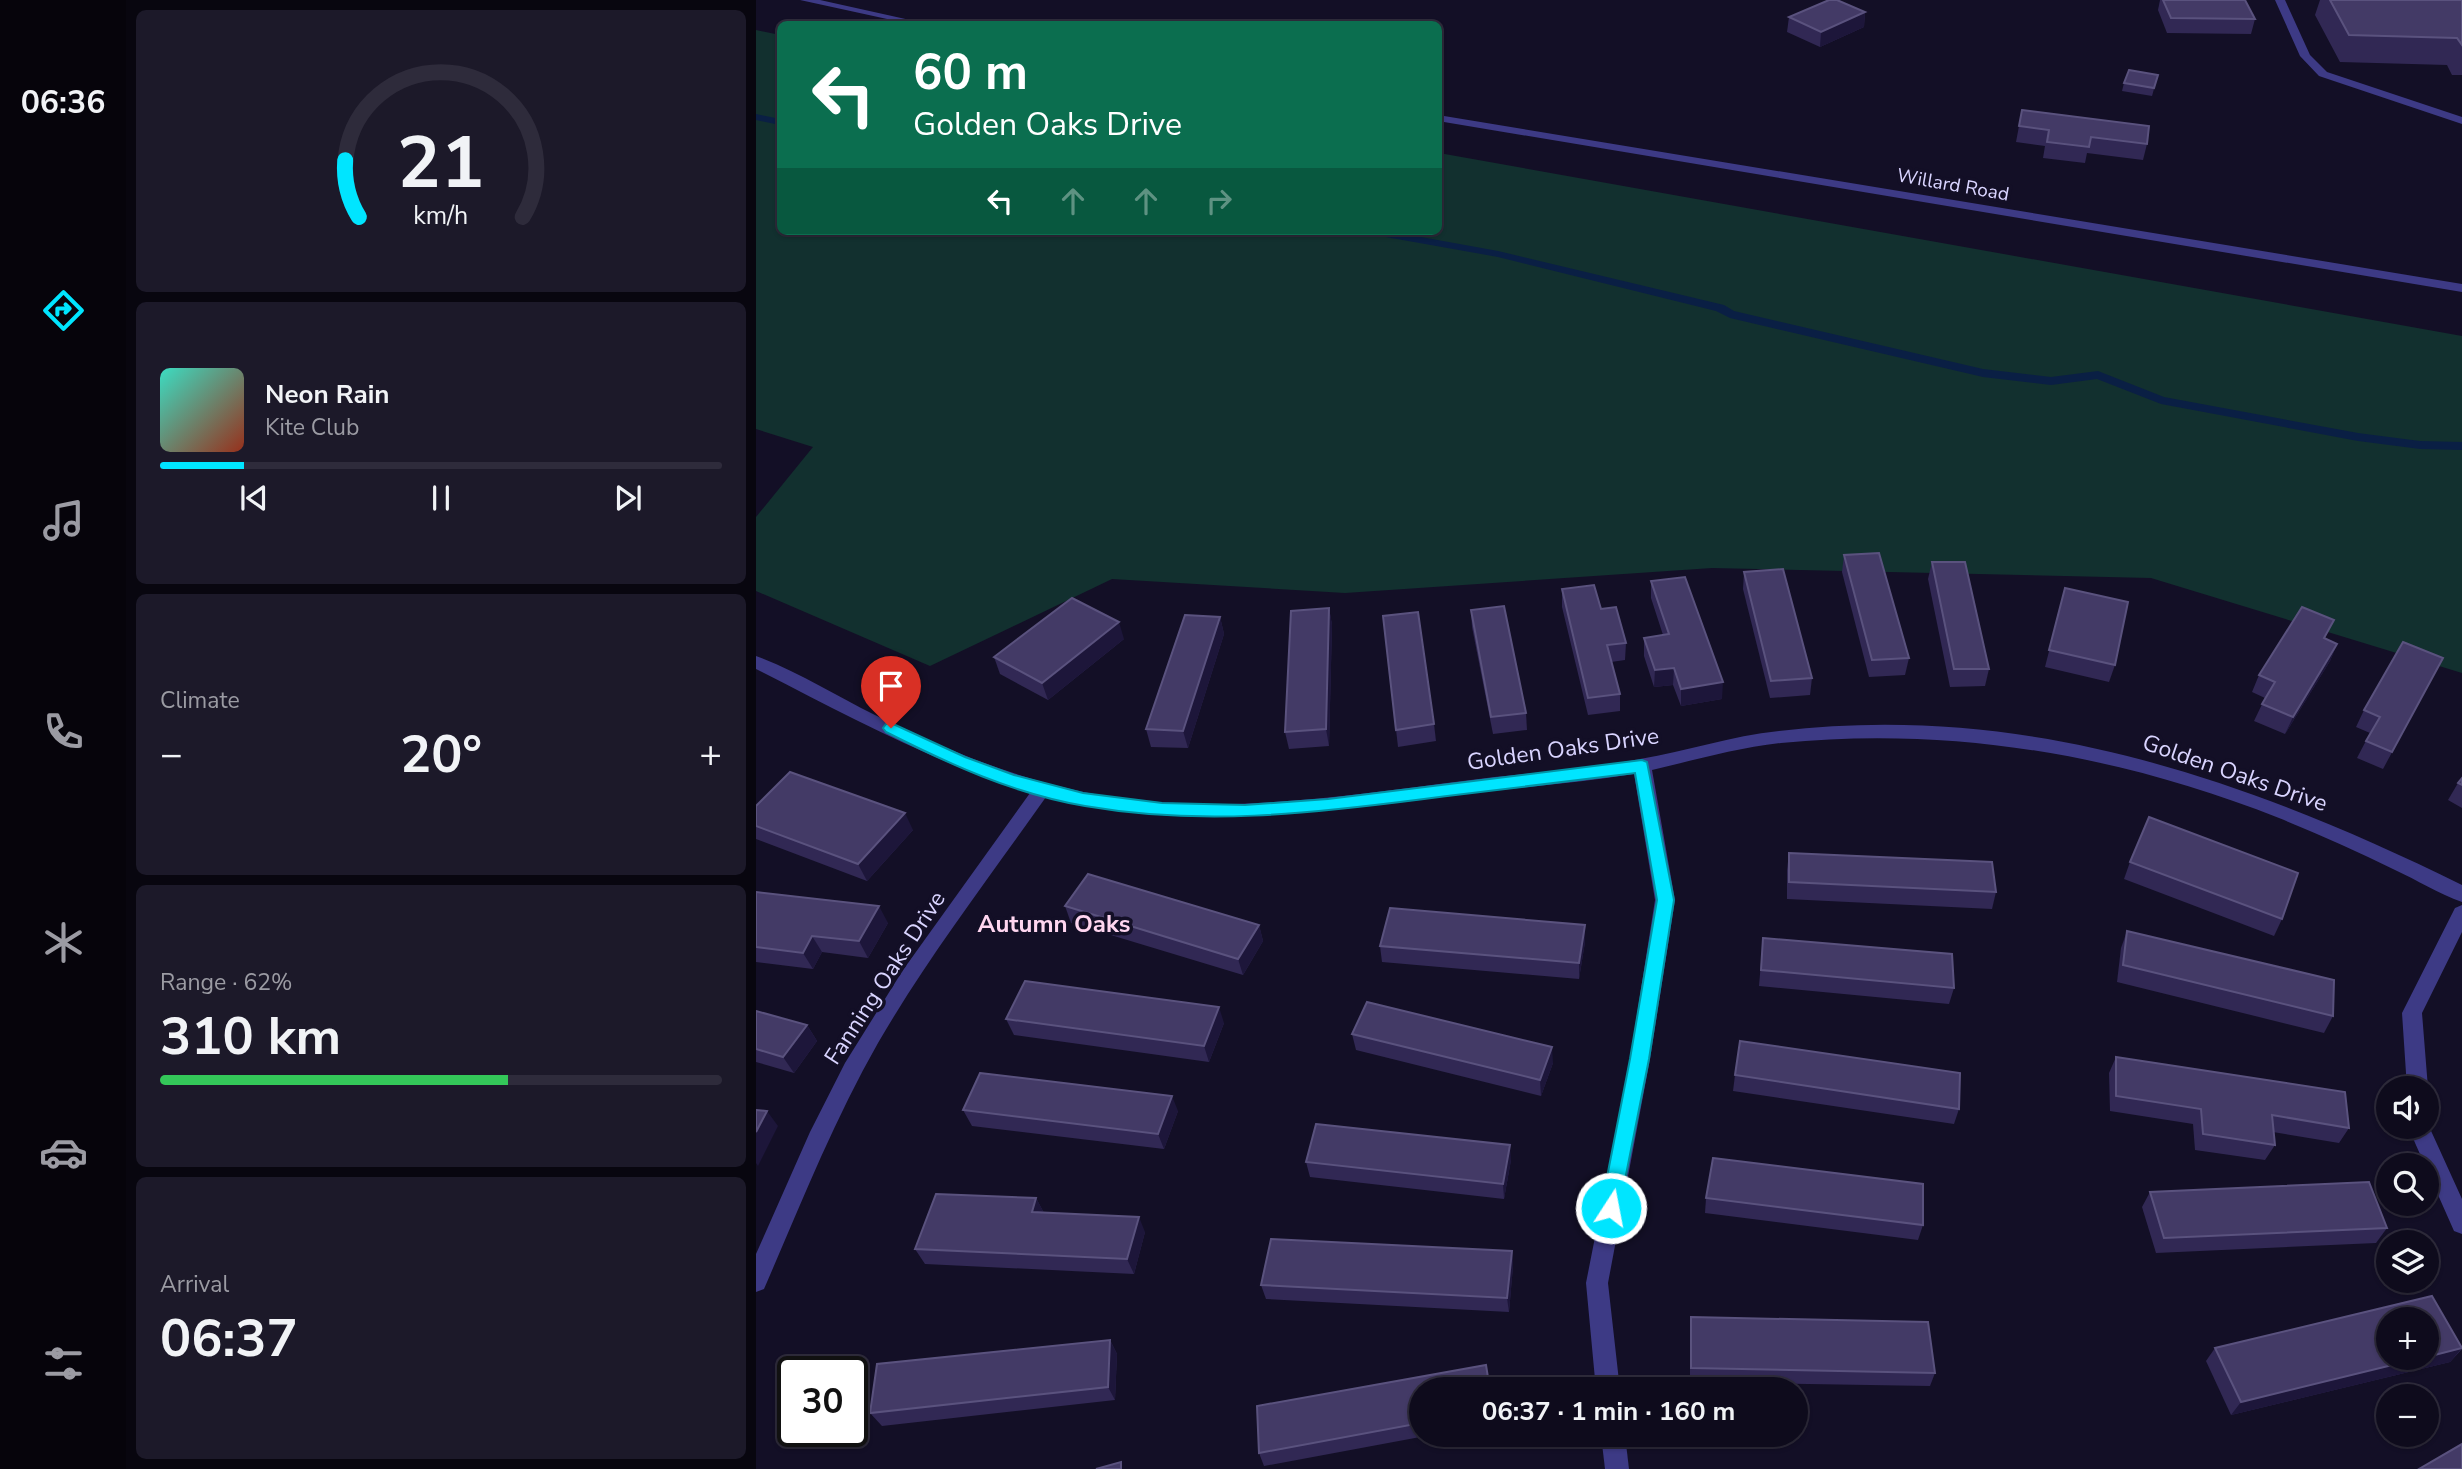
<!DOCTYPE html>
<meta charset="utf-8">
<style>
body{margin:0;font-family:"Nunito Sans",sans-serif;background:#1c1929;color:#f1f3f6;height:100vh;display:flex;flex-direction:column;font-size:26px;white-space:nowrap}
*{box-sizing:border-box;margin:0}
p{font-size:23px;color:#9b9ba3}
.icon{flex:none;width:38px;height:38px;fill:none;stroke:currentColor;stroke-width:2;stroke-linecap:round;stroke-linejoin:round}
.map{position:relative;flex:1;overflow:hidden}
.panel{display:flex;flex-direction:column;gap:10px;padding:10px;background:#08060f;width:630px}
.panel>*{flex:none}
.guide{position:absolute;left:21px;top:21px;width:665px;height:214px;border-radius:10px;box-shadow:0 2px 5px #0004,0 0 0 2px #2e2b3b;background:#0b6e4f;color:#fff;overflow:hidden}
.fabs{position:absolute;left:1620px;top:1076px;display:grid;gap:14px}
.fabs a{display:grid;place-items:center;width:63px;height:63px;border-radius:50%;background:#0e0b1c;box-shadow:0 2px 5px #0004,0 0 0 2px #2e2b3b;font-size:35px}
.speed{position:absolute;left:21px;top:1356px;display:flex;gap:14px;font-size:35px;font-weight:700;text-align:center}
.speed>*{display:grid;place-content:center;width:91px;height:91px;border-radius:50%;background:#0e0b1c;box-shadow:0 2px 5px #0004,0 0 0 2px #2e2b3b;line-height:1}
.speed .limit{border:4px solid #111;border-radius:10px;background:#fff;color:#111}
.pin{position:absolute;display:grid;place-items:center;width:60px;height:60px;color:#fff;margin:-72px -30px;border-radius:50% 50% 50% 0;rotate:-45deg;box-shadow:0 0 7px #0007}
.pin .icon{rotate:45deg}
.me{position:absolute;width:77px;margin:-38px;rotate:11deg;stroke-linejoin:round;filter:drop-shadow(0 0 5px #0008)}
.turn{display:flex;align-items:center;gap:24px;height:147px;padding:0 21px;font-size:32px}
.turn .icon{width:91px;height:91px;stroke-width:2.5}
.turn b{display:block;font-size:49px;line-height:60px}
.lanes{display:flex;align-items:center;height:66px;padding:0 21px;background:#0003;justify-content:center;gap:35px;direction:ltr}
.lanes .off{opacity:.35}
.big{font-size:52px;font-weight:700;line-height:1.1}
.panel .tile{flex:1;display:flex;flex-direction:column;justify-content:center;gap:10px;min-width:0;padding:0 24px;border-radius:10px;background:#1c1929}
.panel .dial{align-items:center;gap:0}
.dial svg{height:182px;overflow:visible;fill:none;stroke:#2e2b3b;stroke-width:7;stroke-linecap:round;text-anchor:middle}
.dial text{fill:#f1f3f6;stroke:none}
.song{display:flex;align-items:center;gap:21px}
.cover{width:84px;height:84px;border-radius:10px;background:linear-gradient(135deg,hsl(170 70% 55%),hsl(10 70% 35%))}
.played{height:7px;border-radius:4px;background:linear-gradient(90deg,#00e5ff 15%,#2e2b3b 15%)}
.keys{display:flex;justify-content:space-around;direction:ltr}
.heat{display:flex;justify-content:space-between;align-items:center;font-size:38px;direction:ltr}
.charge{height:10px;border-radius:5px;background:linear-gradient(90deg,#34c759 62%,#2e2b3b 0)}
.trip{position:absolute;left:653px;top:1377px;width:399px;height:70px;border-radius:35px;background:#0e0b1c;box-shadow:0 2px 5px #0004,0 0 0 2px #2e2b3b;font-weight:700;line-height:70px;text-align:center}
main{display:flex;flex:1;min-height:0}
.tabs{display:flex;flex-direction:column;width:126px;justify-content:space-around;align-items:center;background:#06040b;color:#9b9ba3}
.tabs .icon{width:49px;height:49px}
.tabs .current{color:#00e5ff}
.tabs b{font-size:32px;color:#f1f3f6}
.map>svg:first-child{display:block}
.green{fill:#12302f}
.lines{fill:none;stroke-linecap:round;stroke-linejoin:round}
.stream{fill:#0a1f44;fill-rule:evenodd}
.lane{fill:#3d3a85;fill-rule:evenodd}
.street{fill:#3d3a85;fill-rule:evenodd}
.wall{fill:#312854}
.shaded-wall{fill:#1d163a}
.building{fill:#433a66;stroke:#5a527e;stroke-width:2}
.route{fill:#00e5ff;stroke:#0095a6;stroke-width:2}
.labels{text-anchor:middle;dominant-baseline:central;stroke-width:7;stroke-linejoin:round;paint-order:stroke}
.far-street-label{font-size:19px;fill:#d9d4ff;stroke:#130f26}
.street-label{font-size:23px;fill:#d9d4ff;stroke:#130f26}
.neighbourhood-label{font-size:24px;font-weight:bold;fill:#ffd6f0;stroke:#130f26}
</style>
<main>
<nav class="tabs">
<b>06:36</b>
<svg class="icon current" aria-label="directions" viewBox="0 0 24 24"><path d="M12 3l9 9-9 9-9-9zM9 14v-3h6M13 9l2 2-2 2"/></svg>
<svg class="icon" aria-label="music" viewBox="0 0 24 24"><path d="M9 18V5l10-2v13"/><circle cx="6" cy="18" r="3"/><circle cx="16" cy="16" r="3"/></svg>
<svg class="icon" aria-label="phone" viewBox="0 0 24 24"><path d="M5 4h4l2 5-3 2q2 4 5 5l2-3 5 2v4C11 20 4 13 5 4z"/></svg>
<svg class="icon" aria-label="climate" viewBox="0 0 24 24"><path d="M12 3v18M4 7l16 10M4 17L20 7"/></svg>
<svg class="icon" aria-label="car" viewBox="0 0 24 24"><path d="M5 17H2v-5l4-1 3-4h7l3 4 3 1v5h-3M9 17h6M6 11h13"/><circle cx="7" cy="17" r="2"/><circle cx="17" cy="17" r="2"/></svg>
<svg class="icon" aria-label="filters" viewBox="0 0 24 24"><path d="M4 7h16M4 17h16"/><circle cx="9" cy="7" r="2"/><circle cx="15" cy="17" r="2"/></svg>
</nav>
<section class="panel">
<div class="tile dial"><svg viewBox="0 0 100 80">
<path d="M14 69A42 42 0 1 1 86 69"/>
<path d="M14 69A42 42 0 0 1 8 44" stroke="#00e5ff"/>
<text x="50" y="56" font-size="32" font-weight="700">21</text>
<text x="50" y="72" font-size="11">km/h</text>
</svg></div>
<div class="tile">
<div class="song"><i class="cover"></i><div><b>Neon Rain</b><p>Kite Club</p></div></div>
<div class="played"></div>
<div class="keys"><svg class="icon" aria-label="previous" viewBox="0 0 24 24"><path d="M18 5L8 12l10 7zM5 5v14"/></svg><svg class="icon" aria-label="pause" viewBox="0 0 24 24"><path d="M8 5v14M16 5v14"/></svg><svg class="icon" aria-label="next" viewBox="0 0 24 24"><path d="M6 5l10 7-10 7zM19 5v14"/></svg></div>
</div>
<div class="tile"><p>Climate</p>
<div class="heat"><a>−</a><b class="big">20°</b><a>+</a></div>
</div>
<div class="tile"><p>Range · 62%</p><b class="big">310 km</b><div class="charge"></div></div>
<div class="tile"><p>Arrival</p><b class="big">06:37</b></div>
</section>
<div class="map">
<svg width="1706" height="1469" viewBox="0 0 1706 1469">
<rect width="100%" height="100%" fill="#130f26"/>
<polygon class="green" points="0,30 24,35 24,231 682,231 683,153 1706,336 1706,673 1395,578 956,568 589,593 356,579 174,666 0,591 0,517 57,447 0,429"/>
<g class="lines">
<g class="stream">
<polygon points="0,114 24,119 24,125 0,120"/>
<polygon points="607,231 632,231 742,251 968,305 978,311 1227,369 1295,377 1342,371 1408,397 1602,433 1664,441 1706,442 1706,450 1664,449 1602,441 1405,404 1341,379 1295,385 1227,377 974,318 960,311 742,257 613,234"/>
</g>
<polygon class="lane" points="1519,0 1529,0 1554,55 1571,72 1706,117 1706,124 1563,76 1544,56"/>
<g class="street">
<polygon points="44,0 64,0 172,24 154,24"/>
<polygon points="682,115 1706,284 1706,292 682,121"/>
<path d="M0,656C41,671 80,696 119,715C200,755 282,788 371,799C483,813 596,795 707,781C766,773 825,770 884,759C931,751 975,736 1023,731C1269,702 1488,778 1706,885V902C1683,894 1661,880 1639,870C1601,851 1562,834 1523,818C1364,755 1196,726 1025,743C981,748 939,760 896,770L919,900L894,1059L852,1283L864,1390H840L830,1283L874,1059L899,900L878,774C822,783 765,787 709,794C566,813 432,830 290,797C233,878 172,957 122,1043C77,1122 44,1206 8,1289L0,1292V1254L54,1132L89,1063L147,970L274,793C177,762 90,715 0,669Z"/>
<polygon points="1706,905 1706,932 1666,1013 1672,1088 1651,1088 1646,1013 1699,908"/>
<polygon points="1671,1122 1706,1199 1706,1234 1698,1231 1652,1127 1671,1127"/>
<polygon points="845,1435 869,1435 873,1469 849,1469"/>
</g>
</g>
<g class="wall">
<polygon points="1404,0 1489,0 1499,19 1495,34 1411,33 1402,10"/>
<polygon points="1564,0 1706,0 1706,75 1696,75 1691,65 1584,62 1559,15"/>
<polygon points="1109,12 1108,27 1064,47 1031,32 1033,17"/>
<polygon points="1402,75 1396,96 1366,91 1368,83"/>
<polygon points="1266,110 1391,144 1387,160 1331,153 1329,163 1287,158 1289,146 1260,142"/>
<polygon points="1088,555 1153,658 1149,675 1113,677 1086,572"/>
<polygon points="1176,562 1233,669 1229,686 1194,687 1172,579"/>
<polygon points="988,572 1056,678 1054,695 1014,698 987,589"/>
<polygon points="895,581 966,699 925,706 917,685 898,687 888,656 888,638 907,635 895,598"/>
<polygon points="1309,588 1359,665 1353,682 1289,667"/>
<polygon points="806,589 870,643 869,660 855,662 864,694 864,711 832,715 806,607"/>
<polygon points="573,608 576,625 573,746 533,749 529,732"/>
<polygon points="715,610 770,713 771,730 737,734 716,627"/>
<polygon points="627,616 678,724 680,741 642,747"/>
<polygon points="464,617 468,634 432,748 395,747 390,729"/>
<polygon points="368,639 292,700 244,674 238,657"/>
<polygon points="1570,639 1581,644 1574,661 1529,734 1498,721 1509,698 1496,692 1503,675"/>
<polygon points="1687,658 1627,769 1601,758 1614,733 1600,727 1608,710"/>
<polygon points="1706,778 1706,808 1692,800 1702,783"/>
<polygon points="0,806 157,830 111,881 0,839"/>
<polygon points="1033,853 1240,892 1236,909 1031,899 1031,870"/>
<polygon points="1374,862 1526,919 1518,936 1368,879"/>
<polygon points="0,892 132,923 112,958 66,952 57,969 0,962"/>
<polygon points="309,906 503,925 507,941 487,975 315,923"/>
<polygon points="1371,931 1577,1016 1568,1033 1361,982 1365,948"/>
<polygon points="1007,938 1198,988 1193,1004 1003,986"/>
<polygon points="829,942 823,979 626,962 624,946"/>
<polygon points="0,1011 51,1025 61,1041 38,1073 0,1062"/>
<polygon points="250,1019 468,1023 453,1062 258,1035"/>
<polygon points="596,1034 797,1063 785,1096 600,1050"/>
<polygon points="1360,1057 1593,1128 1583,1143 1517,1132 1519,1145 1509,1160 1439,1150 1437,1124 1354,1111 1353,1073"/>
<polygon points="979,1075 1203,1109 1198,1124 977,1091"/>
<polygon points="207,1110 422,1111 408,1149 216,1126"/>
<polygon points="755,1160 748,1199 554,1177 550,1162"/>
<polygon points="1394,1192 1631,1228 1620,1243 1400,1253 1386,1207"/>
<polygon points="280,1198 288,1213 389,1232 378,1274 169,1264 159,1249"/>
<polygon points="950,1198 1167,1225 1162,1240 949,1213"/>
<polygon points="756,1251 757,1266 753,1312 510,1299 505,1285"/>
<polygon points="935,1317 1179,1373 1174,1386 934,1382 934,1331"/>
<polygon points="354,1340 361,1354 359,1400 126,1426 114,1413"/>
<polygon points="1459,1348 1706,1349 1694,1362 1475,1415 1450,1361"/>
<polygon points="665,1390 665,1435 675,1435 508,1466 503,1453"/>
</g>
<g class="shaded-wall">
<polygon points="1109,12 1108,27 1064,47 1065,32"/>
<polygon points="573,608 576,625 573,746 570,729"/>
<polygon points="464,617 468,634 432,748 427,731"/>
<polygon points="363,622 368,639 292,700 286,683"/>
<polygon points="1581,644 1574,661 1529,734 1537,717"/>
<polygon points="918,668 917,685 898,687 899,670"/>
<polygon points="967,682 966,699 925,706 925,689"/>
<polygon points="149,813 157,830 111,881 102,864"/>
<polygon points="123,906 132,923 112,958 103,941"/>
<polygon points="503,925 507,941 487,975 482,959"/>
<polygon points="829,925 829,942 823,979 823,963"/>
<polygon points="56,936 66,952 57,969 47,953"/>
<polygon points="463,1007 468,1023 453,1062 448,1046"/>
<polygon points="51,1025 61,1041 38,1073 27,1057"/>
<polygon points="796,1047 797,1063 785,1096 784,1080"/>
<polygon points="416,1096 422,1111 408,1149 402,1134"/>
<polygon points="11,1111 22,1126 2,1166 0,1163 0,1132"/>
<polygon points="754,1145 755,1160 748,1199 747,1184"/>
<polygon points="280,1198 288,1213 276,1212"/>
<polygon points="383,1217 389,1232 378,1274 371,1259"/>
<polygon points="756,1251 757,1266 753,1312 751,1298"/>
<polygon points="354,1340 361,1354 359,1400 352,1387"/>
<polygon points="1706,1348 1694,1362 1475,1415 1485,1402 1665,1358 1671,1358 1671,1357"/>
</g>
<g class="building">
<polygon points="1073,0 1081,0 1109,12 1065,32 1033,17"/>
<polygon points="1407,0 1489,0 1499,19 1415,18"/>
<polygon points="1574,0 1706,0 1706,45 1701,38 1593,35"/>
<polygon points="1373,70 1402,75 1398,88 1368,83"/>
<polygon points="1266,110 1393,126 1391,144 1335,137 1333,147 1291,142 1293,130 1263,126"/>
<polygon points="1123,553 1153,658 1116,660 1088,555"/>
<polygon points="1176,562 1209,562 1233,669 1198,669"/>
<polygon points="1027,569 1056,678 1015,681 988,572"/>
<polygon points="929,577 967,682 925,689 918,668 899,670 888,638 913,634 895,581"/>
<polygon points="838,585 845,609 860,607 870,643 851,645 864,694 832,698 806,589"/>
<polygon points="1309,588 1372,602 1359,665 1293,650"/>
<polygon points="316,598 363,622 286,683 238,657"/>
<polygon points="748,606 770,713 735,717 715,610"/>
<polygon points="1546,607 1578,620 1568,638 1581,644 1537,717 1506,704 1519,682 1503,675"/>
<polygon points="573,608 570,729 529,732 535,611"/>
<polygon points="662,612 678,724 640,730 627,616"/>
<polygon points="429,615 464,617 427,731 390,729"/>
<polygon points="1647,642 1687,658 1636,752 1610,741 1624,717 1608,710"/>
<polygon points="34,772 149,813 102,864 0,826 0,806"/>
<polygon points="1706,778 1706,785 1702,783"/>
<polygon points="1393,817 1542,873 1526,919 1374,862"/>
<polygon points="1033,853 1236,862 1240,892 1033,882"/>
<polygon points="332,874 503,925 482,959 309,906"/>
<polygon points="0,892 123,906 103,941 56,936 47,953 0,947"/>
<polygon points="634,908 829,925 823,963 624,946"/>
<polygon points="1371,931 1578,980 1577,1016 1367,965"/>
<polygon points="1007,938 1196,954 1198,988 1005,970"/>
<polygon points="269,981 463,1007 448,1046 250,1019"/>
<polygon points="611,1002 796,1047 784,1080 596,1034"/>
<polygon points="0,1011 51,1025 27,1057 0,1049"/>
<polygon points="984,1041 1204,1073 1203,1109 979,1075"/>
<polygon points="1360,1057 1589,1092 1593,1128 1516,1115 1519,1145 1447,1134 1445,1109 1360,1096"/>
<polygon points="224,1073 416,1096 402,1134 207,1110"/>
<polygon points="0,1110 11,1111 0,1132"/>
<polygon points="560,1124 754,1145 747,1184 550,1162"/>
<polygon points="957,1158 1167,1184 1167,1225 950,1198"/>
<polygon points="1613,1182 1631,1228 1408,1238 1394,1192"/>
<polygon points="180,1194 280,1198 276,1212 383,1217 371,1259 159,1249"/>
<polygon points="515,1239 756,1251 751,1298 505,1285"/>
<polygon points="1676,1296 1706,1348 1671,1357 1671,1320 1633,1320 1633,1358 1665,1358 1485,1402 1459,1348"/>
<polygon points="935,1317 1172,1322 1179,1373 935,1368"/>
<polygon points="354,1340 352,1387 114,1413 121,1364"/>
<polygon points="730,1365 734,1390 665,1390 665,1423 503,1453 501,1406"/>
<polygon points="1706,1444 1706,1469 1663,1469"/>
<polygon points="365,1462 365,1469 340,1469"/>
</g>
<path class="route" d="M135,723L209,757L258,775L327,793L406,803L489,805L572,799L886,760L891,762L918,900L893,1059L862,1215L855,1218L848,1215L845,1208L874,1059L901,900L879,773C808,782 738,790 668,799C551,814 445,826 329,806C258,794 193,764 130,732L127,728L130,724Z"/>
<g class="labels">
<g class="far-street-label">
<text transform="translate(1197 185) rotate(10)">Willard Road</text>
</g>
<g class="street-label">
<text transform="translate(807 749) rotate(-8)">Golden Oaks Drive</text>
<text transform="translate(1479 773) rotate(19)">Golden Oaks Drive</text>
<text transform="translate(129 978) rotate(-57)">Fanning Oaks Drive</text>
</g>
<g class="neighbourhood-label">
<text x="298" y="924">Autumn Oaks</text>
</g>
</g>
</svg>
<div class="fabs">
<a><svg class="icon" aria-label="sound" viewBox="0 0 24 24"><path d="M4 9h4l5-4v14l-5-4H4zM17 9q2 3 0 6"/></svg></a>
<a><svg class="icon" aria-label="search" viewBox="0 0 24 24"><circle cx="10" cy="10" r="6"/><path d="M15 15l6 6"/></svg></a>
<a><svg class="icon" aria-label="layers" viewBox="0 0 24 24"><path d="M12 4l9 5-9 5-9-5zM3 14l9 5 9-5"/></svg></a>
<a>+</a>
<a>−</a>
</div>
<div class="speed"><div class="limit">30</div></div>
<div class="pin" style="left:135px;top:728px;background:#d93025"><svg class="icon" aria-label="arrive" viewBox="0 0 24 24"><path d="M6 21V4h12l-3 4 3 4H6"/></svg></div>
<svg class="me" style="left:855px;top:1208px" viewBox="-20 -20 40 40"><circle r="17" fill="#00e5ff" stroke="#fff" stroke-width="3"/><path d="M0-11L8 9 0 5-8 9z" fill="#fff"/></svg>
<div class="trip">06:37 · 1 min · 160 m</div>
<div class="guide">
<div class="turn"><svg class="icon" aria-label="left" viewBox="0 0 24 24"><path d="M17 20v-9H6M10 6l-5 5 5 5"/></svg><div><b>60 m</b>Golden Oaks Drive</div></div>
<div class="lanes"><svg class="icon" aria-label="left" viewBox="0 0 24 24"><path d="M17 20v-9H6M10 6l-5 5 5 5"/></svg><svg class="icon off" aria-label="ahead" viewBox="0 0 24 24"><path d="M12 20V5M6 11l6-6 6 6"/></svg><svg class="icon off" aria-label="ahead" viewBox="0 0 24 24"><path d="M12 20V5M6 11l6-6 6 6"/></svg><svg class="icon off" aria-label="right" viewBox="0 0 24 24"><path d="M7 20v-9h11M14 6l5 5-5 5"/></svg></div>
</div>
</div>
</main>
